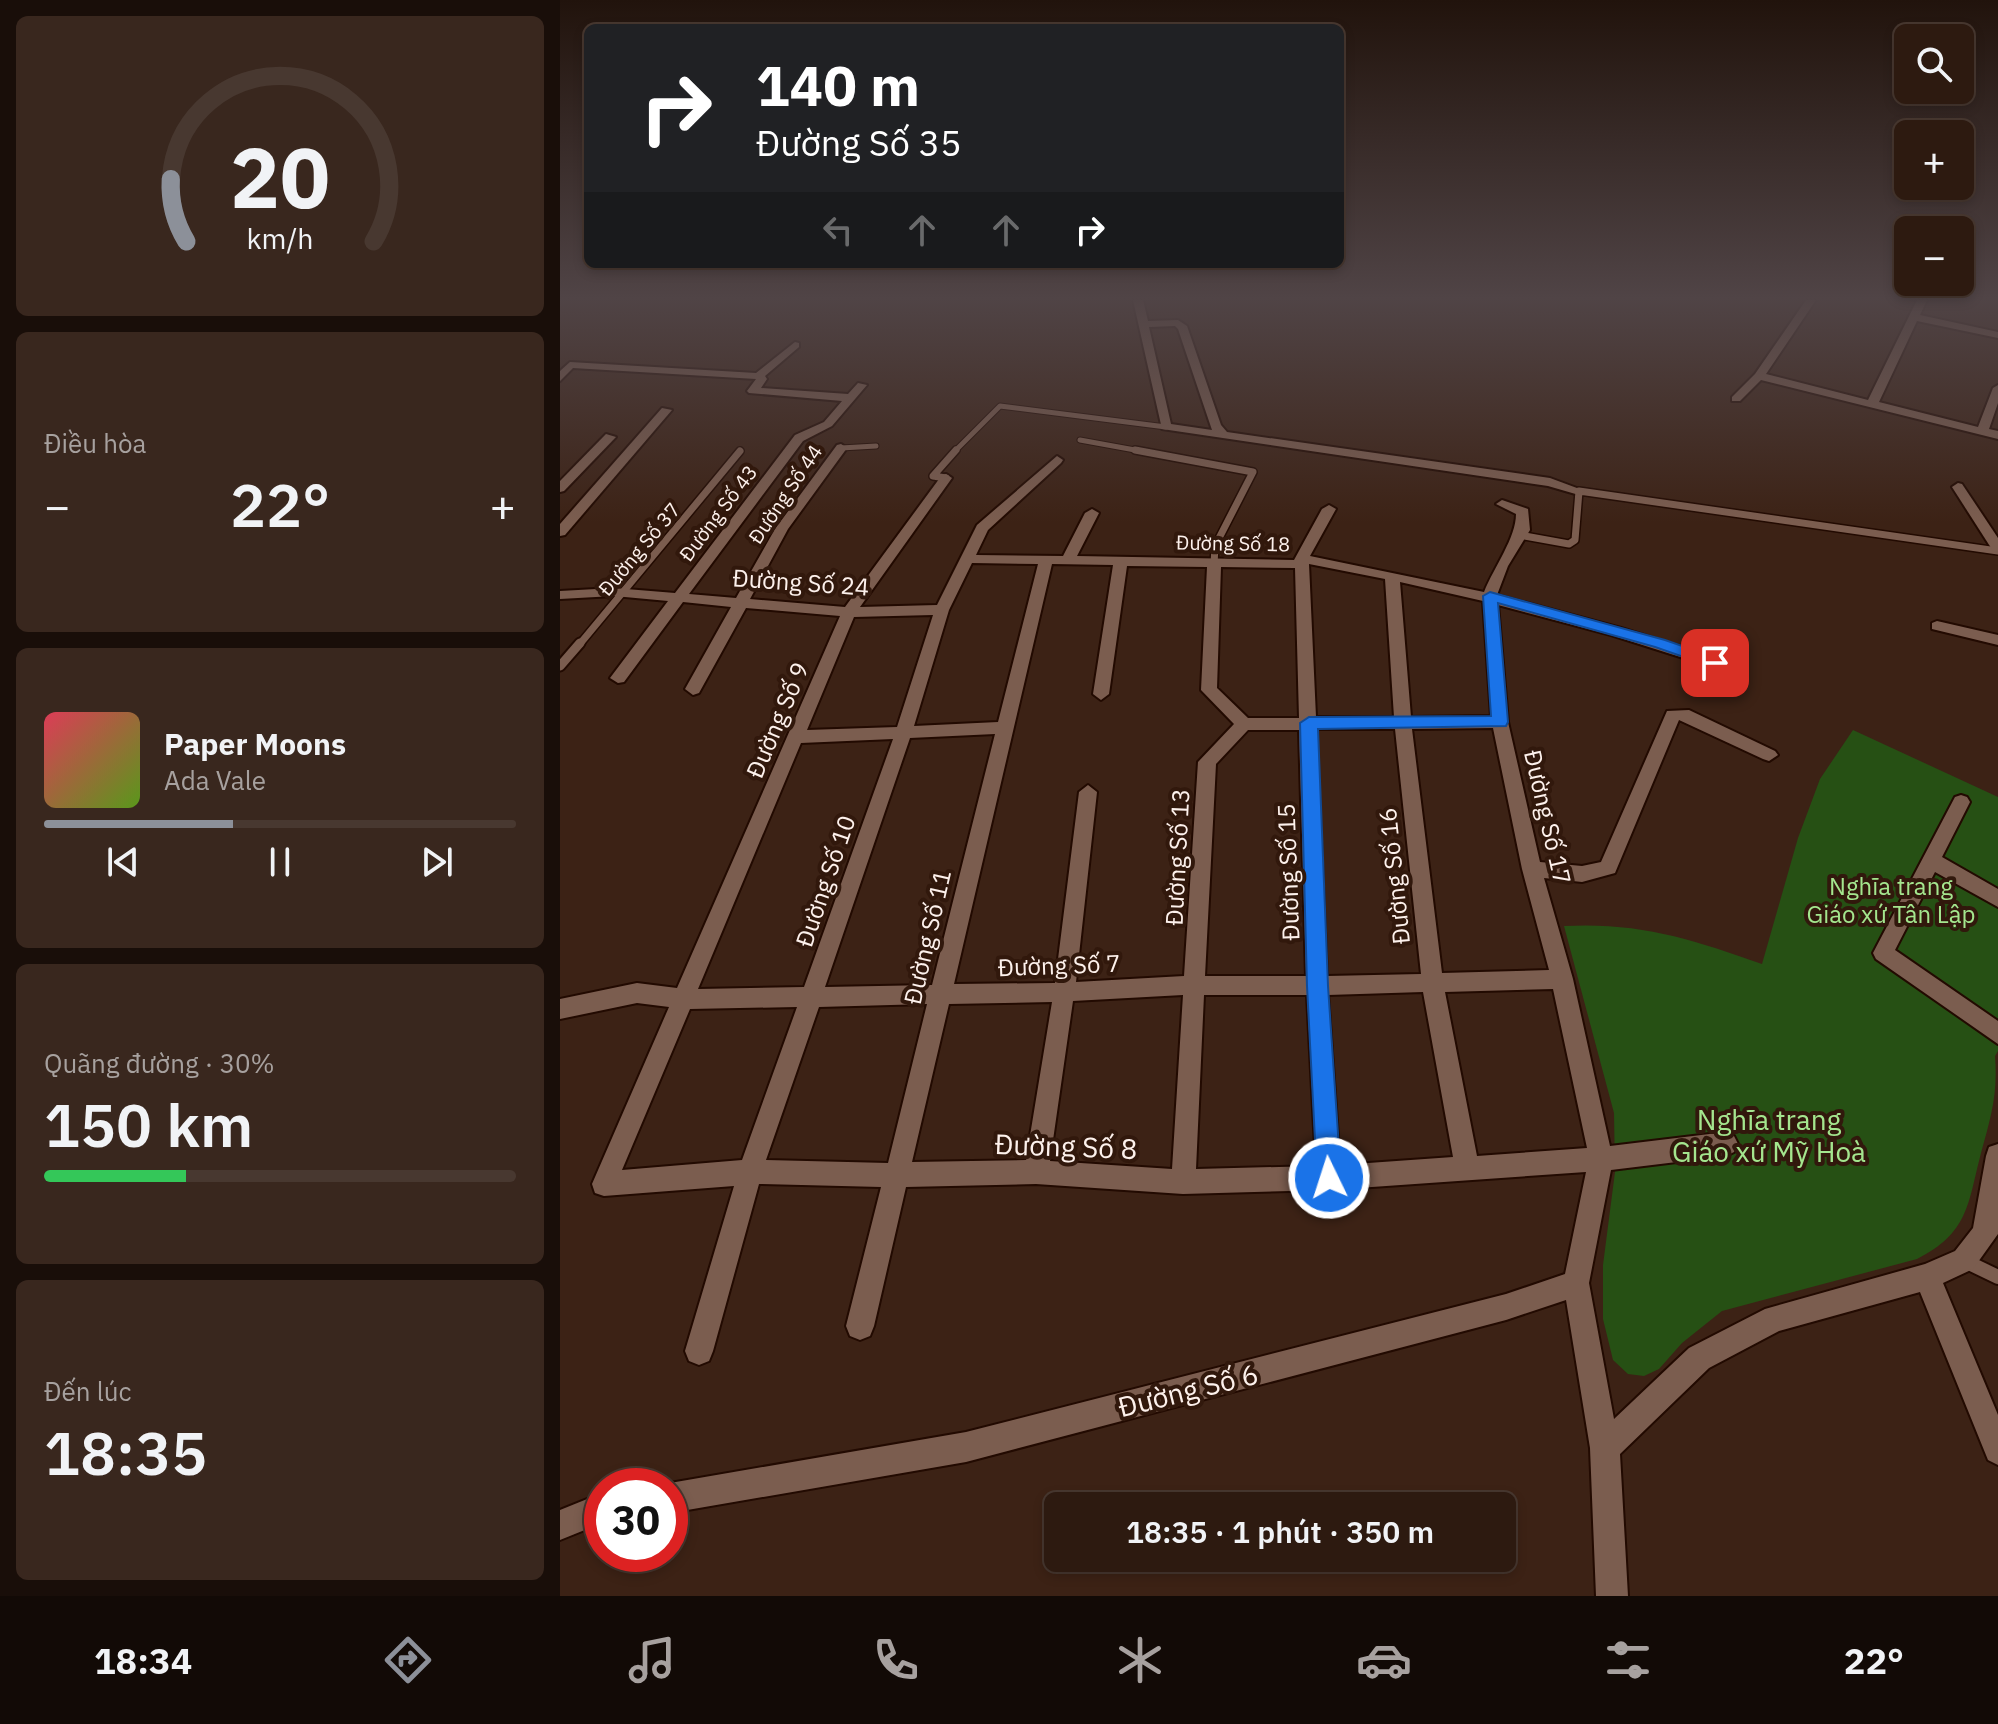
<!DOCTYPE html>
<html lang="vi">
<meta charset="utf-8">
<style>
body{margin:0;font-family:"IBM Plex Sans",sans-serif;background:#39271e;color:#f1f3f6;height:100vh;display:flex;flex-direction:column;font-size:30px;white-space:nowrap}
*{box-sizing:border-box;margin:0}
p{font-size:26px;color:#a7a19f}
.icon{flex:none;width:44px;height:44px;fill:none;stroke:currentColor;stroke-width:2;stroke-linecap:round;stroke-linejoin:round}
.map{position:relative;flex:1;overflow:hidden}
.details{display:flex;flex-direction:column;gap:16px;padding:16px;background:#190e09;width:560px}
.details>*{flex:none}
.top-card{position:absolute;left:24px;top:24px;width:760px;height:244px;border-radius:12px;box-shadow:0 4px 12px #0003,0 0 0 2px #483830;background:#202124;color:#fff;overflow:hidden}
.tools{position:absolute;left:1334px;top:24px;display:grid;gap:16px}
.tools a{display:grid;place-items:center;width:80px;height:80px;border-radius:12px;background:#2d1a10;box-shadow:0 4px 12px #0003,0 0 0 2px #483830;font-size:40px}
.speed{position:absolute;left:24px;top:1468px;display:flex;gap:16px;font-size:40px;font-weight:700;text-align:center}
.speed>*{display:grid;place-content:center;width:104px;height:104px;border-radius:50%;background:#2d1a10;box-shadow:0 4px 12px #0003,0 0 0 2px #483830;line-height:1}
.speed .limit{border:12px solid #d22;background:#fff;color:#111}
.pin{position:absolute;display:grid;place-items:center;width:68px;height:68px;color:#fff;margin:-34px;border-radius:16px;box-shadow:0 4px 12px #0006}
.me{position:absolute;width:88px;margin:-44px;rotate:356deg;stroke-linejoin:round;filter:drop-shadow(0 0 6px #0008)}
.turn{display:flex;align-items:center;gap:28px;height:168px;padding:0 40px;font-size:36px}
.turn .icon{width:104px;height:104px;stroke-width:2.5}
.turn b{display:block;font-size:56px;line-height:68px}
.lanes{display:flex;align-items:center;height:76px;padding:0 40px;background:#0003;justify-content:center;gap:40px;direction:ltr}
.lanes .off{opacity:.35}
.big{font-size:60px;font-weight:600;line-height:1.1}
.details .card{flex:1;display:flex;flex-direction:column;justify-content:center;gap:12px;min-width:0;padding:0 28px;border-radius:12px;background:#39271e}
.details .dial{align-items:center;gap:0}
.dial svg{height:208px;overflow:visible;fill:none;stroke:#483830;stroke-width:7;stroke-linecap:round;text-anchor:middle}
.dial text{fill:#f1f3f6;stroke:none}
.song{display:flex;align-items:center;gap:24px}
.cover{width:96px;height:96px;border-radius:12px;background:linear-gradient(135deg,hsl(350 70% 55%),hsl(90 70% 35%))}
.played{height:8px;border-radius:4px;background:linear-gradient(90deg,#8c9099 40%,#483830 40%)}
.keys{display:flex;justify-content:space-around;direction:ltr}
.heat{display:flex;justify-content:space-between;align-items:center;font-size:44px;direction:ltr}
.charge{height:12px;border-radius:6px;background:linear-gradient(90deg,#34c759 30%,#483830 0)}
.trip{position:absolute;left:484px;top:1492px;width:472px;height:80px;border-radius:12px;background:#2d1a10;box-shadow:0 4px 12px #0003,0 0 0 2px #483830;font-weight:600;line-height:80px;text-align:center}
.tabs{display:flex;height:128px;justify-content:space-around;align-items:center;background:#120a06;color:#a7a19f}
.tabs .icon{width:56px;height:56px}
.tabs .current{color:#8c9099}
.tabs b{font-size:36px;color:#f1f3f6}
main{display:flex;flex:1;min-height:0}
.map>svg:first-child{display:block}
.green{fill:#265014}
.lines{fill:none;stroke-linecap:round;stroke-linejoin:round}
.service-far3-casing{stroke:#220a01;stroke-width:7}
.service-far2-casing{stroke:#220a01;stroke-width:10}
.service-far1-casing{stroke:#220a01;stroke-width:13}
.service-casing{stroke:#220a01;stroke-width:18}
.minor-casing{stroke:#220a01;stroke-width:4}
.service-far3{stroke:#7b5d4f;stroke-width:5}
.service-far2{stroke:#7b5d4f;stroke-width:7}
.service-far1{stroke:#7b5d4f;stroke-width:9}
.service{stroke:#7b5d4f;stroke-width:14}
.minor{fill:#7b5d4f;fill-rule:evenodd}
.route{fill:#1a73e8;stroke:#114b97;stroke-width:2}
.labels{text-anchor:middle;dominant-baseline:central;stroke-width:8;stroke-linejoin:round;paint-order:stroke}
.far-street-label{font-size:20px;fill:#fdf1ec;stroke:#31180c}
.street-label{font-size:24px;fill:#fdf1ec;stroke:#31180c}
.park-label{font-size:24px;fill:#a4e68e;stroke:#31180c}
.near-park-label{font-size:28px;fill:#a4e68e;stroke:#31180c}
.near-street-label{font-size:28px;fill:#fdf1ec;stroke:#31180c}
</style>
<main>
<section class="details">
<div class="card dial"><svg viewBox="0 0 100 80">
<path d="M14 69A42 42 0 1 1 86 69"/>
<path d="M14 69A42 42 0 0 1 8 45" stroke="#8c9099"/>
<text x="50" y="56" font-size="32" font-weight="700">20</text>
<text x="50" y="72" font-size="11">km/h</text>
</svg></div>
<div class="card"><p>Điều hòa</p>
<div class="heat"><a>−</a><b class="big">22°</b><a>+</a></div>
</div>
<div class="card">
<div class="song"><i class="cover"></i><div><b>Paper Moons</b><p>Ada Vale</p></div></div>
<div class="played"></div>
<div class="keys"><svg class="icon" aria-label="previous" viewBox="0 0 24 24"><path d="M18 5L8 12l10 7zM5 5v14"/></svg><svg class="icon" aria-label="pause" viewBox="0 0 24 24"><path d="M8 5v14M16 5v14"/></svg><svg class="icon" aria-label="next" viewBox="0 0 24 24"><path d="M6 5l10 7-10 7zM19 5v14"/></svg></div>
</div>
<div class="card"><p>Quãng đường · 30%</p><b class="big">150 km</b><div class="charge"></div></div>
<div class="card"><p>Đến lúc</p><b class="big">18:35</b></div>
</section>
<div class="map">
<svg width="1438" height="1596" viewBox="0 0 1438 1596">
<rect width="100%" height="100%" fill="#3c2215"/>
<path class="green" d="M1293,730L1438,797V1051L1435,1056C1438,1094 1431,1117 1421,1153C1408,1203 1409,1233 1357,1259L1162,1311L1122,1343L1099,1369L1084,1376L1068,1374L1053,1360L1043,1319V1265L1055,1172L1054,1113L1004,926C1079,922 1132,939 1202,964L1238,838L1260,779Z"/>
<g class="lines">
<g class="service-far3-casing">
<g id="service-far3">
<polyline points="520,440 586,452"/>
<polyline points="281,448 316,446"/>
<polyline points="394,452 440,406 606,427"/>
</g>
</g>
<g class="service-far2-casing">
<g id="service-far2">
<polyline points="575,450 693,472 655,546 654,565"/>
<polyline points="386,478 373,476 396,450"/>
<polyline points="959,535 1009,544 1015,540 1019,491 1438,551"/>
<polyline points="19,645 180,451"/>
</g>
</g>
<g class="service-far1-casing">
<polyline id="service-far1" points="0,666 20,643"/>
</g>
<g class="service-casing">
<polyline id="service" points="1407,1262 1438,1277"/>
</g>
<g class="minor-casing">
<g id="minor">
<path d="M573,300H583L588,321L618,320L627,326L661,425L667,432L990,478L1025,491L1019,495L988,486L602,429ZM615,326L618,329L652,430L611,424L589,327Z"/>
<polygon points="1246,300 1256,300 1206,374 1308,400 1357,300 1367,300 1360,315 1438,332 1438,338 1357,321 1319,402 1418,427 1433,388 1438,385 1438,403 1429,429 1438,431 1438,439 1201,380 1180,401 1172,401 1172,397 1195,374"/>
<path d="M235,342L239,343V347L205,376L207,379L201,388L288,394L298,383L307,385L272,426L243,441L129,594L176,598L215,529L277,445L281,444L287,448L228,529L190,599L285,607L382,475L386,474L392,478L300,607L377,605L417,525L497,456L503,460L501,463L428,530L416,555L503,556L525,513L532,509L539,513L517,556L734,560L762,509L769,505L776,509L750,556L924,592C934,567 956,538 956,514L936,504L942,500L968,509L970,530L948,566L937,595L1061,628L1161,659L1163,663L1155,668L1051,635L938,605L948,722L980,862L1022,866L1041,862L1107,711L1129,710L1215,751L1218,755L1209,761L1203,759L1119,720L1055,873L1022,882L984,878L1013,979L1050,1146L1166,1132L1174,1136L1178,1144L1174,1152L1166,1156L1051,1170L1029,1283L1054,1419L1129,1348L1205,1309L1365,1264L1395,1251L1413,1228L1426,1156L1429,1147L1438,1144V1234L1413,1269L1383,1283L1438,1415V1465L1428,1460L1360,1292L1219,1331L1149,1368L1060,1454L1068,1596H1036L1030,1448L1006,1300L946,1320L406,1462L110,1513V1486H103L110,1483L406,1432L946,1294L1005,1274L1026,1172L769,1190L623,1194L476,1184L346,1187L314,1326L310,1336L300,1340L290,1336L286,1326L321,1187L199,1184L153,1351L149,1361L139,1365L129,1361L125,1351L174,1186L44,1196L35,1193L32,1184L109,1007L77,1003L0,1019V999L77,983L117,988L280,616L186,608L139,693L133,695L125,689L171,607L123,602L64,682L58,683L50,678L108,601L54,596L0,599V591L54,588L115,593L235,435L264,422L282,401L189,393L187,391L196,379L13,368L0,381V371L10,362L196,373ZM412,563L478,564L438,722L354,726L389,610ZM492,564L553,565L533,694L541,700L549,694L567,566L647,567L641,690L674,724L638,762L624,976L516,982L537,792L528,785L519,792L495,983L394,984ZM749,564L825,579L834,717H756ZM661,567L735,568L739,718H688L657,688ZM840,582L923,601L931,716L851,717ZM373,615L337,727L247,730L294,617ZM933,728L962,869L989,970L882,973L852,729ZM756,729H835L861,974L767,976ZM688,730H739L746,976H645L656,764ZM435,734L372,985L265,987L350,738ZM333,739L244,987L138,989L241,743ZM993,989L1027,1148L917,1156L885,992ZM863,992L893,1157L780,1165L768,995ZM623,995L612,1169L490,1161L513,1001ZM644,995H747L756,1166L636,1169ZM492,1002L466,1160L352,1162L389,1004ZM367,1004L328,1163L206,1160L259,1007ZM237,1007L182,1160L62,1170L130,1009Z"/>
<polygon points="102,408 112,410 5,535 0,536 0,524"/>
<polygon points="46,434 56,437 4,491 0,492 0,481"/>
<polygon points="1398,483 1402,484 1438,538 1438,552 1433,551 1392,487"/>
<polygon points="1377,621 1438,635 1438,645 1372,629 1372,623"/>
<polygon points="1401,795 1407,797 1410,802 1382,857 1438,889 1438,907 1375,872 1335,950 1438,1021 1438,1044 1316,959 1313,953 1395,797"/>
<polygon points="42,1493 42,1523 0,1540 0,1510"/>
</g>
</g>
<use href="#service-far3" class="service-far3"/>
<use href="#service-far2" class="service-far2"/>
<use href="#service-far1" class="service-far1"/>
<use href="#service" class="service"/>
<use href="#minor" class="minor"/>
</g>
<linearGradient id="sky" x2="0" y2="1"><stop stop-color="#21130c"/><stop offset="0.57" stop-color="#504446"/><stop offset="1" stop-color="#504446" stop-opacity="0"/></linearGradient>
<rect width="1438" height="523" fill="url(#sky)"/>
<polygon class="route" points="930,592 1105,640 1160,659 1163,663 1155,668 1095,647 938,603 948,722 946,726 758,729 768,986 781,1178 778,1187 769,1190 760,1187 757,1178 747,986 740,723 749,717 931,716 923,596"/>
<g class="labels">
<g class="far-street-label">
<text transform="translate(225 494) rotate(-56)">Đường Số 44</text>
<text transform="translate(158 513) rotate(-53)">Đường Số 43</text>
<text transform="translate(673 543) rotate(1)">Đường Số 18</text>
<text transform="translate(79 549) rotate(-50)">Đường Số 37</text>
</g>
<g class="street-label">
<text transform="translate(241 582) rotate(4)">Đường Số 24</text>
<text transform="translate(217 720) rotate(-67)">Đường Số 9</text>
<text transform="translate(988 817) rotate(77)">Đường Số 17</text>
<text transform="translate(617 857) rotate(-87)">Đường Số 13</text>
<text transform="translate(728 872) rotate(-92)">Đường Số 15</text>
<text transform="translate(834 876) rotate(-96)">Đường Số 16</text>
<text transform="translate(265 881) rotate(-71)">Đường Số 10</text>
<text transform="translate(367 937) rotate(-77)">Đường Số 11</text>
<text transform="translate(499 965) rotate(-2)">Đường Số 7</text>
</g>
<g class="park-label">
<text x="1331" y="886">Nghĩa trang<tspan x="1331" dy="28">Giáo xứ Tân Lập</tspan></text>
</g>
<g class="near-park-label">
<text x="1209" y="1119">Nghĩa trang<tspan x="1209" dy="32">Giáo xứ Mỹ Hoà</tspan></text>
</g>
<g class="near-street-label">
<text transform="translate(506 1146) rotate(2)">Đường Số 8</text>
<text transform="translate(628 1390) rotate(-14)">Đường Số 6</text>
</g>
</g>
</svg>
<div class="tools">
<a><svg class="icon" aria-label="search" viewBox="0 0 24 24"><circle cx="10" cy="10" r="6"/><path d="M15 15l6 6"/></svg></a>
<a>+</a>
<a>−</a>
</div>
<div class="speed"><div class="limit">30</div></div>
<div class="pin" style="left:1155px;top:663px;background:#d93025"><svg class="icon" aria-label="arrive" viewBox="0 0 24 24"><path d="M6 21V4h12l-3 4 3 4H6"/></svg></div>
<svg class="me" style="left:769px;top:1178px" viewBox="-20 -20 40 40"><circle r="17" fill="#1a73e8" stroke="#fff" stroke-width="3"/><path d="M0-11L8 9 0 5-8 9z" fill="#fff"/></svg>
<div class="trip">18:35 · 1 phút · 350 m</div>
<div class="top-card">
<div class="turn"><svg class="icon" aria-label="right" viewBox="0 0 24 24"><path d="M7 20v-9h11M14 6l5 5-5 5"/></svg><div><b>140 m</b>Đường Số 35</div></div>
<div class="lanes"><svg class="icon off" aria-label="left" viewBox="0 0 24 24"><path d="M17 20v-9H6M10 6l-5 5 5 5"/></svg><svg class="icon off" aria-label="ahead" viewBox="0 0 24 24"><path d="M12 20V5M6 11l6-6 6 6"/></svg><svg class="icon off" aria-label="ahead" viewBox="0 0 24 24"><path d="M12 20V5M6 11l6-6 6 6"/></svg><svg class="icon" aria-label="right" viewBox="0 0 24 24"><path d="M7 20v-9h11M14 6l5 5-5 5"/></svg></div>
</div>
</div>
</main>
<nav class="tabs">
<b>18:34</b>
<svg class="icon current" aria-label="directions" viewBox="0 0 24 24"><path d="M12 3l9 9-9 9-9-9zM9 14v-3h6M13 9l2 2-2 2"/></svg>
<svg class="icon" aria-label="music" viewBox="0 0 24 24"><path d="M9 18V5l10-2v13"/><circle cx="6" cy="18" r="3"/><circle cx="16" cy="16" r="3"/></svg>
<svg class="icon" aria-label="phone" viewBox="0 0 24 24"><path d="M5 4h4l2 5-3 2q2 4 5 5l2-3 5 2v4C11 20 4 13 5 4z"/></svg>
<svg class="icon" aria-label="climate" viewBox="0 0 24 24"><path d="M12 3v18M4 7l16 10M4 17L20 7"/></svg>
<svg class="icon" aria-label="car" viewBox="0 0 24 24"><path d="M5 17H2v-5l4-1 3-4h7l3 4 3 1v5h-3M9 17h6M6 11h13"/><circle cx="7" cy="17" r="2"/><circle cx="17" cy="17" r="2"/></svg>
<svg class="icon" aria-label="filters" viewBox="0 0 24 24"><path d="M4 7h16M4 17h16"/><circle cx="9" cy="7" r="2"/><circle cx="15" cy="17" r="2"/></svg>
<b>22°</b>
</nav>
